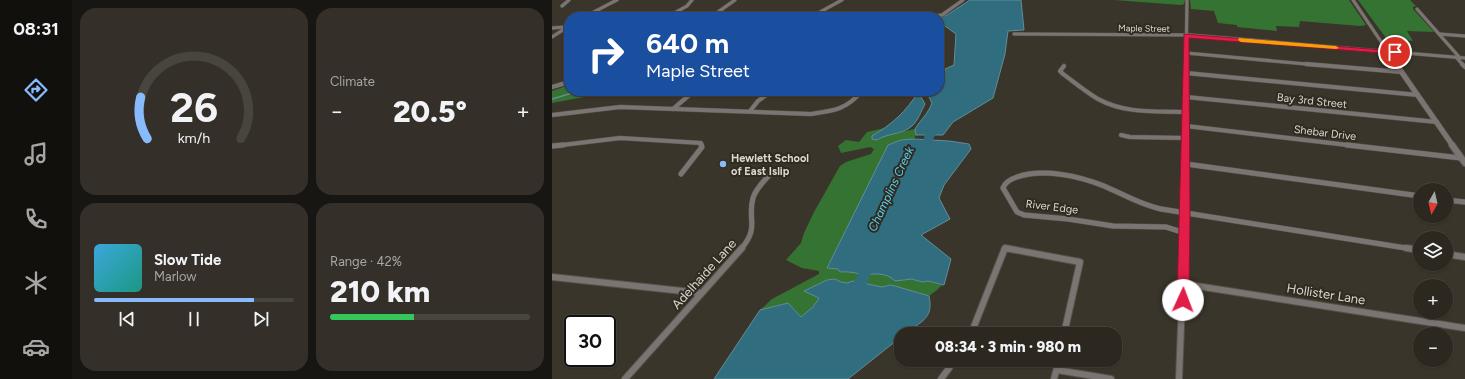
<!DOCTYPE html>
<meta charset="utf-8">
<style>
body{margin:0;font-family:Figtree,sans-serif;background:#343029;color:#f1f3f6;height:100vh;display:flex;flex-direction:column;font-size:15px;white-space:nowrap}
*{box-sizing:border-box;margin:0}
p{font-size:13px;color:#a6a6a5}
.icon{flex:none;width:22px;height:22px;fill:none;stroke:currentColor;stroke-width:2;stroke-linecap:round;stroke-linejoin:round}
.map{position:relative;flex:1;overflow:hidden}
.panel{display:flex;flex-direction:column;gap:8px;padding:8px;background:#181612;width:480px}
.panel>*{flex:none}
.hud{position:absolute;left:12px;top:12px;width:380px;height:84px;border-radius:16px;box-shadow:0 1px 3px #0004,0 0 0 1px #48443e;background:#1a4fa0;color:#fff;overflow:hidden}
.needle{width:26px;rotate:188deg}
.buttons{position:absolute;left:861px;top:183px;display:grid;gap:8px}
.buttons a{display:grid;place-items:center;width:40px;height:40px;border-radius:50%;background:#2c2820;box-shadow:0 1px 3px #0004,0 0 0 1px #48443e;font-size:20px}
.speed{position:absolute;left:12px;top:315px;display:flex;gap:8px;font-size:20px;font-weight:700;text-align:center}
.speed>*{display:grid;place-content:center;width:52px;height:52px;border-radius:50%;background:#2c2820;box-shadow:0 1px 3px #0004,0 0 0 1px #48443e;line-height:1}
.speed .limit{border:2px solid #111;border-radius:6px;background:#fff;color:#111}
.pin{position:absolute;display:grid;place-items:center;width:34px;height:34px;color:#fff;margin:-17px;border:2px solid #fff;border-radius:50%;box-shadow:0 1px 4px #0007}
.me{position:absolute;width:44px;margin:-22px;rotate:2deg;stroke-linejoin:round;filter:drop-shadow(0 0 3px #0008)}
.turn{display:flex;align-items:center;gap:14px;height:84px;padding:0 16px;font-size:18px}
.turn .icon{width:52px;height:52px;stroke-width:2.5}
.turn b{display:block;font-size:28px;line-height:34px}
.big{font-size:30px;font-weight:800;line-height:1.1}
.panel .tile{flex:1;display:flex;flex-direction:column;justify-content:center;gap:6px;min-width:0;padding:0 14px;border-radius:16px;background:#343029}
.panel .dial{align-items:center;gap:0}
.dial svg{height:104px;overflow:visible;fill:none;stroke:#48443e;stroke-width:7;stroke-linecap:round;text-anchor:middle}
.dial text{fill:#f1f3f6;stroke:none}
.song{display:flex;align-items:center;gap:12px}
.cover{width:48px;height:48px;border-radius:6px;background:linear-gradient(135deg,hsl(200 70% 55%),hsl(170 70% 35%))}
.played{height:4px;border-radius:2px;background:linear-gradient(90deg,#87bbfb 80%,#48443e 80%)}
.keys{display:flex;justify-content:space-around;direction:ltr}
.heat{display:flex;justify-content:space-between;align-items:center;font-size:22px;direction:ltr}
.charge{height:6px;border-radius:3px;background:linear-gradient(90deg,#34c759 42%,#48443e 0)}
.panel .tiles{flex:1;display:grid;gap:8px;grid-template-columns:repeat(2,1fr)}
.trip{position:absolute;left:342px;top:327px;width:228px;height:40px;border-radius:16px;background:#2c2820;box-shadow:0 1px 3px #0004,0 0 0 1px #48443e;font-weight:800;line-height:40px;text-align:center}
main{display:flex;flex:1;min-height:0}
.tab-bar{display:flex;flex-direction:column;width:72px;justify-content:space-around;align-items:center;background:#12100d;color:#a6a6a5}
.tab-bar .icon{width:28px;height:28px}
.tab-bar .selected{color:#87bbfb}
.tab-bar b{font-size:18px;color:#f1f3f6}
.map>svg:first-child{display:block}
.forest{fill:#357333}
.water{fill:#2f6d7f;stroke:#638d98}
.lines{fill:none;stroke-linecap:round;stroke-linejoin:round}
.stream{stroke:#638d98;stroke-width:1.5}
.river{fill:#2f6d7f;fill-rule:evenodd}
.minor-far3-casing{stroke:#575249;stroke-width:4}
.minor-far2-casing{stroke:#575249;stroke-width:5}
.minor-far1-casing{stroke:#575249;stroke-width:6}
.minor-casing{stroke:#575249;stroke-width:8}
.tertiary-far2-casing{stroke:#575249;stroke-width:5}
.tertiary-far1-casing{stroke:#575249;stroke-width:6}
.tertiary-casing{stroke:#575249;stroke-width:8}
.minor-far3{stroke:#7b7473;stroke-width:3}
.minor-far2{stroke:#7b7473;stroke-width:4}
.minor-far1{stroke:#7b7473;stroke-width:5}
.minor{stroke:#7b7473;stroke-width:6}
.tertiary-far2{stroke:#7b7473;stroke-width:4}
.tertiary-far1{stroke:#7b7473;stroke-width:5}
.tertiary{stroke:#7b7473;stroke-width:6}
.route{fill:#e11d48;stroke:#92132f}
.slow{fill:#f59e0b}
.poi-dot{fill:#87bbfb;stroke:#302b21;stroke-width:1.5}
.labels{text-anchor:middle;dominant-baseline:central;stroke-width:4;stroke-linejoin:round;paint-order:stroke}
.far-street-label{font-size:9px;fill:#dbd8d1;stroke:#302b21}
.street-label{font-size:11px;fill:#dbd8d1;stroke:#302b21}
.poi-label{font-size:11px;font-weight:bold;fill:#dbd8d1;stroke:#302b21;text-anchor:start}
.water-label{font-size:12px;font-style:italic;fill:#5ad2f3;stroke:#302b21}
.near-street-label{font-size:13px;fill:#dbd8d1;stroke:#302b21}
</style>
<main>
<nav class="tab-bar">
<b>08:31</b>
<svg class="icon selected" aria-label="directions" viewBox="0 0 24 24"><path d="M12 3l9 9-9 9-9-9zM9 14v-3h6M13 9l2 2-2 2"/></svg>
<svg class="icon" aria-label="music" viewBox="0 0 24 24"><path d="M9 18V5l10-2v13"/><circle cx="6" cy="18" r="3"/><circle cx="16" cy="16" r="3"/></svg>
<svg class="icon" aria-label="phone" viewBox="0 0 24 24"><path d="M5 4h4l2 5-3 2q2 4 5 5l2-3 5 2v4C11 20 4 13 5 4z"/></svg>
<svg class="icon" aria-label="climate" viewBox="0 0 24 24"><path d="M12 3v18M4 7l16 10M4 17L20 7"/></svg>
<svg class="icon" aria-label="car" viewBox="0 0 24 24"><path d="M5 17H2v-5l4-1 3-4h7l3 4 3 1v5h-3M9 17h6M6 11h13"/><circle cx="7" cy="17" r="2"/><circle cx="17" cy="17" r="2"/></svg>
</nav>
<section class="panel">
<div class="tiles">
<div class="tile dial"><svg viewBox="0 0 100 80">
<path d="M14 69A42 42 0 1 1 86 69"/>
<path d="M14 69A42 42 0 0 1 9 37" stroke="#87bbfb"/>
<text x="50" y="56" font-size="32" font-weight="700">26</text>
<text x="50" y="72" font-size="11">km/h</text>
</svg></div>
<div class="tile"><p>Climate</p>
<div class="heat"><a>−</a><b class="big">20.5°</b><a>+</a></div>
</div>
<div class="tile">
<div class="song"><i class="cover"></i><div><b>Slow Tide</b><p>Marlow</p></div></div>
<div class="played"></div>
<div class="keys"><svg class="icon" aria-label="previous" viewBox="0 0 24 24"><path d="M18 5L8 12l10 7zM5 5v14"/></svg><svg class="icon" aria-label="pause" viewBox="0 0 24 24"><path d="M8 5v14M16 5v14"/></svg><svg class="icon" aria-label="next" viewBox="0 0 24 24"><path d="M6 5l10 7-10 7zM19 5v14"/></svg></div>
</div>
<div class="tile"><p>Range · 42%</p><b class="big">210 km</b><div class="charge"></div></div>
</div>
</section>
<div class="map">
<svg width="913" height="379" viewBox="0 0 913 379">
<rect width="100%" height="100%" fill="#3a352b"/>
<g class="forest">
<polygon points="562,0 633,0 632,4 629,5"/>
<polygon points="638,0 797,0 814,25 808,26 748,21 747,27 724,26 725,31 685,27 685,25 666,23 662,11 639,9"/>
<polygon points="806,0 858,0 864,6 861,7 861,9 882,32 855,31 861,41 834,38"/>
<polygon points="17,85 17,91 49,91 32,97 0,103 0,91"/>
<polygon points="333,128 325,140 331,136 363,129 364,135 362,139 349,140 275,268 286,269 288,272 297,271 313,274 326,273 353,280 360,279 370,282 376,281 390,285 385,290 377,296 338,285 330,287 301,281 295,283 289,282 283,279 275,280 253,291 267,298 261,307 249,317 236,303 208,310 220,299 267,274 267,271 250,268 234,260 249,243 252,233 262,212 288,166 294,162 319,154 322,149 318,147 289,153 286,146 294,140 307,142 315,132"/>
</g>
<g class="water">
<path d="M418,0H469L472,30L456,31L453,54L441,98L401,122L391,135H364L363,129C369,119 376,114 380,103L374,91H387V76L393,71V69L402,65L404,34L393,26L387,29V17H380L395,15Z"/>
<path d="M366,92L373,104C369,111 366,121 360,126C350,135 335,133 325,140L320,139V136C339,125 355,111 366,92Z"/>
<path d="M362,139L397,141L417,144L419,149L392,185L387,198L398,219L369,235L399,259L392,285L376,281L370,282L360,279L343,281C333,271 322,275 310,274C302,273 296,271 288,272L286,269L275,268L336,145L349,140Z"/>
<path d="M283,279L289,282L295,283L301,281L330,287L338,285L343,286L377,296C382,319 369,321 353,334H349V337L296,379H162L208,310L236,303L249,317L261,307L267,298L252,291L275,280Z"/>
</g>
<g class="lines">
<polyline class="stream" points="0,99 27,91"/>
<g class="river">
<polygon points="384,119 389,122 375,153 374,155 366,155 365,153 379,122"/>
<polygon points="319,256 324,258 325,261 309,296 307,300 302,301 297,300 295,296 313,261 314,258"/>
</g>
<g class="minor-far3-casing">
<g id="minor-far3">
<polyline points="801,0 836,52"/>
<polyline points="10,6 17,0"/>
<polyline points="865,9 908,58"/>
<polyline points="32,17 65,0"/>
<polyline points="115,17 135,6 140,0"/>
<polyline points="159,17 183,0"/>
<polyline points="259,17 290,0"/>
<polyline points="371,17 390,15 411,0"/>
<polyline points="0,28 13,27"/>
<polyline points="462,34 638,35 913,58"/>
<polyline points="887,34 913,36"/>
<polyline points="0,37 17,26"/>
<polyline points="634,53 765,65"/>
<polyline points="904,57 911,65"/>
<polyline points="634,65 635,0"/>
</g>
</g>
<g class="minor-far2-casing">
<g id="minor-far2">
<polyline points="754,64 850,72"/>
<polyline points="910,64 913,67"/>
<path d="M512,66L508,71L511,74C522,82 534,92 546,99C573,114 605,111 634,112"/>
<polyline points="634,73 866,95"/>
<polyline points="0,87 17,82"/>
<polyline points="634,97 885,122"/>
<polyline points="121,109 142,91"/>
<polyline points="198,111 206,101 214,95 233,91"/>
<path d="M0,115L68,107L258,114C281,111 294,110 310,91"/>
<polyline points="634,126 804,146"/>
<polyline points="569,135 578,137 633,138"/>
<polyline points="2,146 68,138 149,143 150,146"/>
<polyline points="634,146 634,64"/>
</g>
</g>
<g class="minor-far1-casing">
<g id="minor-far1">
<polyline points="795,145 909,158"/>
<polyline points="0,146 11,145"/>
<polyline points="634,164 868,196"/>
<polyline points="129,174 150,147 149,145"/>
<polyline points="894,200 913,202"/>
<path d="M633,233L614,227L561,226L516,219L472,215L465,212L451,188C453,182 459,179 465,177C491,168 527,176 552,186C571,194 589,205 609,209L860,249"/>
<path d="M189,249C208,227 195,219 201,198C204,188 213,180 220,172"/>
<polyline points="453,249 457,249"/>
<polyline points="632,249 634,145"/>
</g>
</g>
<g class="minor-casing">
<g id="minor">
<polyline points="854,248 868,250"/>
<polyline points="894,254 913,257"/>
<polyline points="0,277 149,293"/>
<polyline points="632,284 913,328"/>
<polyline points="419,334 453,248 528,262 512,334"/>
<polyline points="505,370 559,379"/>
<polyline points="73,379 190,248"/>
<polyline points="389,379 403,360"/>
<polyline points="502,379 507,360"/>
<polyline points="627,379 632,248"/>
</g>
</g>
<g class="tertiary-far2-casing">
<polyline id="tertiary-far2" points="836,52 845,65"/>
</g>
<g class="tertiary-far1-casing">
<polyline id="tertiary-far1" points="844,64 901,146"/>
</g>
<g class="tertiary-casing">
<polyline id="tertiary" points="900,145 913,163"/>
</g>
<use href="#minor-far3" class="minor-far3"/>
<use href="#minor-far2" class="minor-far2"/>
<use href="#minor-far1" class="minor-far1"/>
<use href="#minor" class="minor"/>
<use href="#tertiary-far2" class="tertiary-far2"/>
<use href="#tertiary-far1" class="tertiary-far1"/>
<use href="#tertiary" class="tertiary"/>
</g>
<polygon class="route" points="632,34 843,51 846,52 843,54 637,38 638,213 637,300 635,303 631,305 627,303 625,300"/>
<polygon class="slow" points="687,38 784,46 787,48 784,49 689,42 686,40"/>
<circle class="poi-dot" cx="171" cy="164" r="4"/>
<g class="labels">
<g class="far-street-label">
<text transform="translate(592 28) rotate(1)">Maple Street</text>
</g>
<g class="street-label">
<text transform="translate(760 101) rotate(6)">Bay 3rd Street</text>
<text transform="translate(773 133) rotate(7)">Shebar Drive</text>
<text transform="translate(500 207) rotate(7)">River Edge</text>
</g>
<g class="poi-label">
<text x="179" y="158">Hewlett School<tspan x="179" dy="13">of East Islip</tspan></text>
</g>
<g class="water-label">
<text transform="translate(339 189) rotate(-65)">Champlins Creek</text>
</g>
<g class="near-street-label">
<text transform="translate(152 274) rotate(-48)">Adelhaide Lane</text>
<text transform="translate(774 294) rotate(9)">Hollister Lane</text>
</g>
</g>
</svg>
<div class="buttons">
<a><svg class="needle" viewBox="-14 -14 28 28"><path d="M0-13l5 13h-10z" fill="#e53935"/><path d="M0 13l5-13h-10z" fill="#a6a6a5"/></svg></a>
<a><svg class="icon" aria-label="layers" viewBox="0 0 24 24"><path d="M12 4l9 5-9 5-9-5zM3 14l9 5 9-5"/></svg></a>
<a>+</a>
<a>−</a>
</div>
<div class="speed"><div class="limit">30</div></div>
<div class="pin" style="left:843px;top:52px;background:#d93025"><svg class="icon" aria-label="arrive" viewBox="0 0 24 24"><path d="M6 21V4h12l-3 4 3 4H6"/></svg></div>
<svg class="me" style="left:631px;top:300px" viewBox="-20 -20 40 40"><circle r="19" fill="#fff"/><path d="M0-13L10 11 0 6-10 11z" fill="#e11d48"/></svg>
<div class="trip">08:34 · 3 min · 980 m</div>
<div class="hud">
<div class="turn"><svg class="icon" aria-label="right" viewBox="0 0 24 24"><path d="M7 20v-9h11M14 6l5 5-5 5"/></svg><div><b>640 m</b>Maple Street</div></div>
</div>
</div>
</main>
